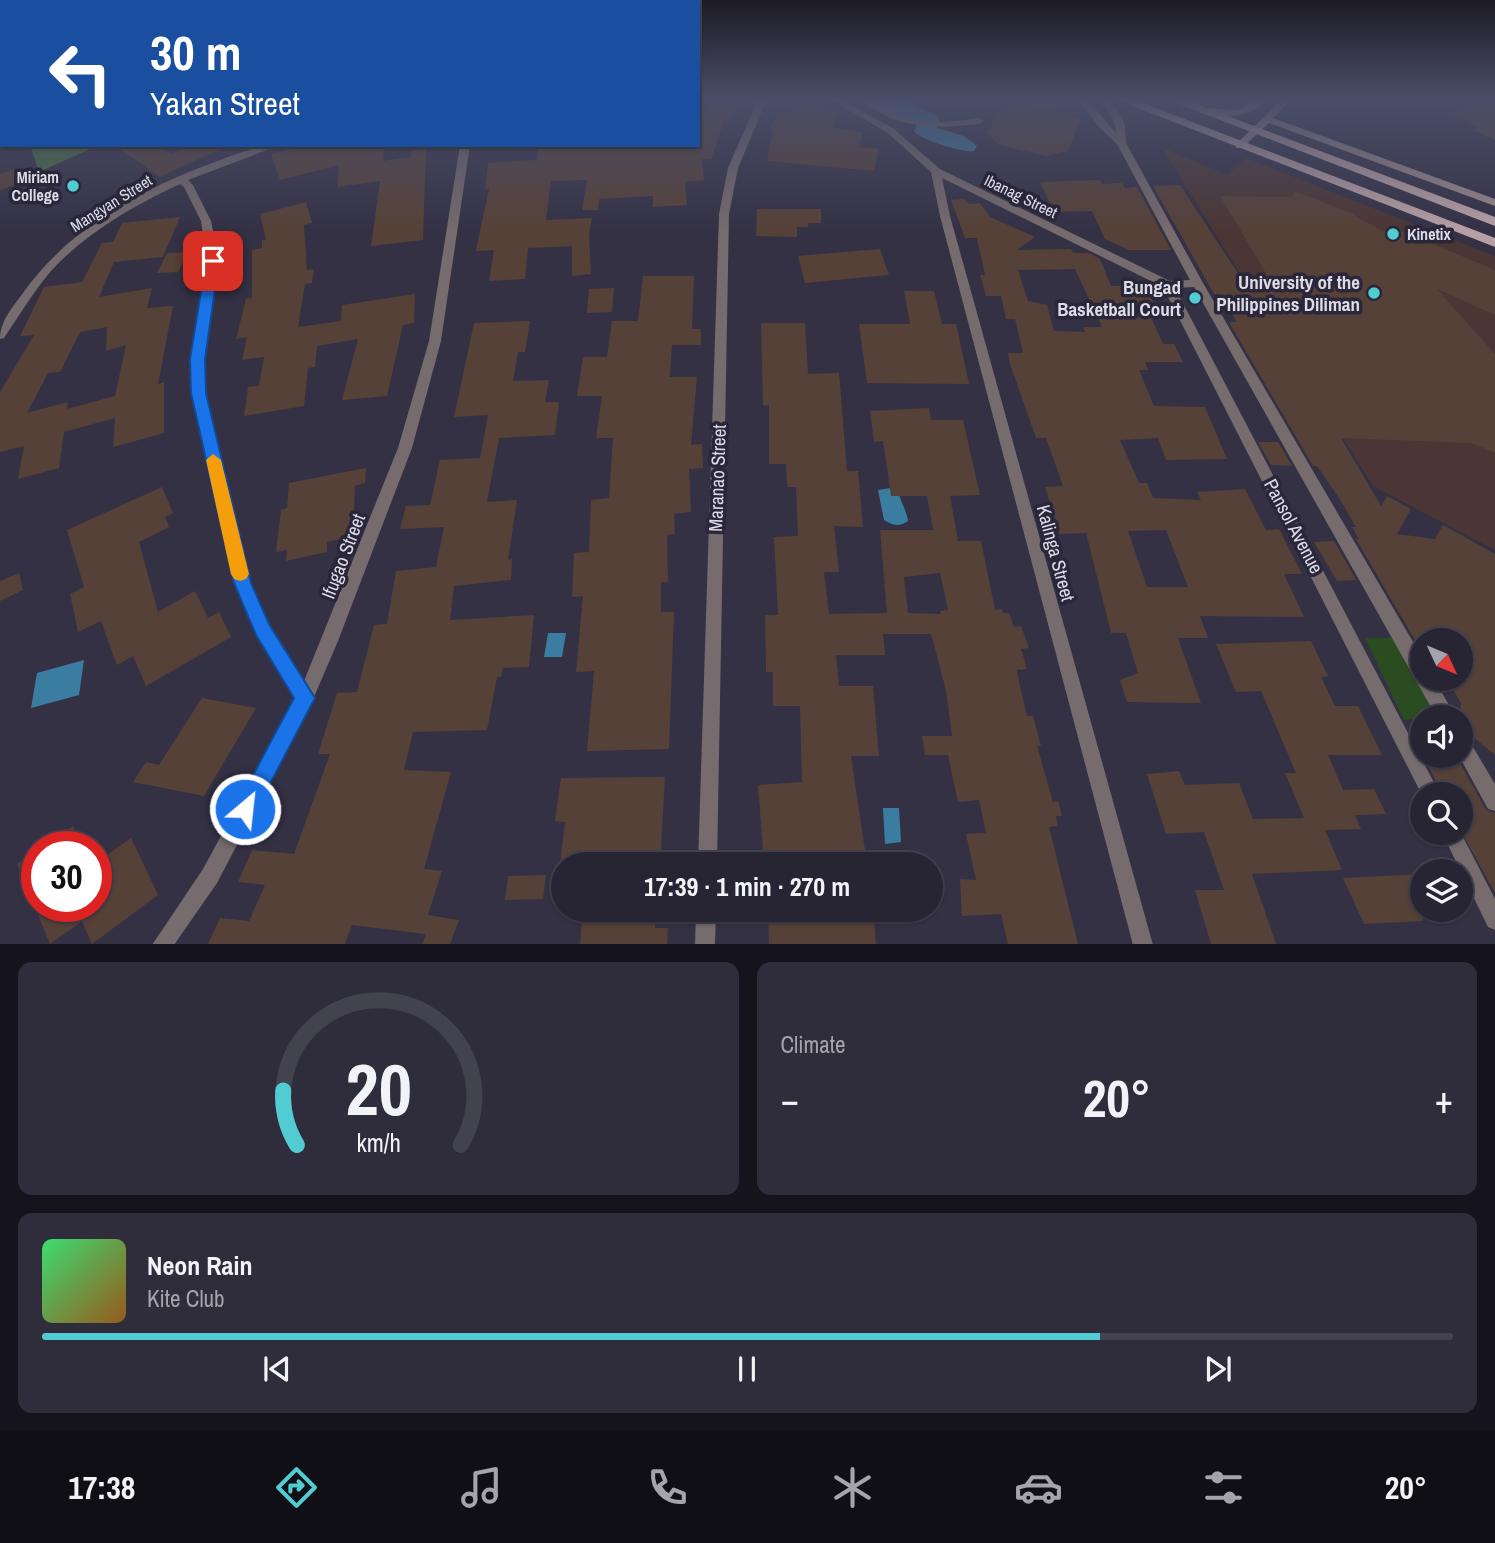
<!DOCTYPE html>
<meta charset="utf-8">
<style>
body{margin:0;font-family:"Archivo Narrow",sans-serif;background:#2f2d3c;color:#f1f3f6;height:100vh;display:flex;flex-direction:column;font-size:26px;white-space:nowrap}
*{box-sizing:border-box;margin:0}
p{font-size:23px;color:#a4a5ac}
.icon{flex:none;width:38px;height:38px;fill:none;stroke:currentColor;stroke-width:2;stroke-linecap:round;stroke-linejoin:round}
.map{position:relative;height:944px;overflow:hidden}
.side{display:flex;flex-direction:column;gap:18px;padding:18px;background:#15141d;flex:1}
.side>*{flex:none}
.banner{position:absolute;left:0px;top:0px;width:700px;height:147px;box-shadow:0 2px 5px #0004,0 0 0 2px #43424f;background:#1a4fa0;color:#fff;overflow:hidden}
.needle{width:46px;rotate:134deg}
.buttons{position:absolute;left:1410px;top:628px;display:grid;gap:14px}
.buttons a{display:grid;place-items:center;width:63px;height:63px;border-radius:50%;background:#272534;box-shadow:0 2px 5px #0004,0 0 0 2px #43424f;font-size:35px}
.speed{position:absolute;left:21px;top:831px;display:flex;gap:14px;font-size:35px;font-weight:700;text-align:center}
.speed>*{display:grid;place-content:center;width:91px;height:91px;border-radius:50%;background:#272534;box-shadow:0 2px 5px #0004,0 0 0 2px #43424f;line-height:1}
.speed .limit{border:10px solid #d22;background:#fff;color:#111}
.pin{position:absolute;display:grid;place-items:center;width:60px;height:60px;color:#fff;margin:-30px;border-radius:14px;box-shadow:0 4px 10px #0006}
.me{position:absolute;width:77px;margin:-38px;rotate:28deg;stroke-linejoin:round;filter:drop-shadow(0 0 5px #0008)}
.turn{display:flex;align-items:center;gap:24px;height:147px;padding:0 35px;font-size:32px}
.turn .icon{width:91px;height:91px;stroke-width:2.5}
.turn b{display:block;font-size:49px;line-height:60px}
.big{font-size:52px;font-weight:700;line-height:1.1}
.side .widget{flex:1;display:flex;flex-direction:column;justify-content:center;gap:10px;min-width:0;padding:0 24px;border-radius:14px;background:#2f2d3c}
.side .dial{align-items:center;gap:0}
.dial svg{height:182px;overflow:visible;fill:none;stroke:#43424f;stroke-width:7;stroke-linecap:round;text-anchor:middle}
.dial text{fill:#f1f3f6;stroke:none}
.song{display:flex;align-items:center;gap:21px}
.cover{width:84px;height:84px;border-radius:10px;background:linear-gradient(135deg,hsl(140 70% 55%),hsl(30 70% 35%))}
.played{height:7px;border-radius:4px;background:linear-gradient(90deg,#51ccd3 75%,#43424f 75%)}
.keys{display:flex;justify-content:space-around;direction:ltr}
.heat{display:flex;justify-content:space-between;align-items:center;font-size:38px;direction:ltr}
.side .tiles{flex:1;display:grid;gap:18px;grid-template-columns:1fr 1fr}
.widget:last-child{grid-column:span 2}
.trip{position:absolute;left:551px;top:852px;width:392px;height:70px;border-radius:35px;background:#272534;box-shadow:0 2px 5px #0004,0 0 0 2px #43424f;font-weight:700;line-height:70px;text-align:center}
.menu{display:flex;height:112px;justify-content:space-around;align-items:center;background:#100f15;color:#a4a5ac}
.menu .icon{width:49px;height:49px}
.menu .selected{color:#51ccd3}
.menu b{font-size:32px;color:#f1f3f6}
.map>svg:first-child{display:block}
.commercial{fill:#4b3635}
.green{fill:#294d20}
.forest{fill:#476f3d}
.water{fill:#3b7da1}
.lines{fill:none;stroke-linecap:round;stroke-linejoin:round}
.river{fill:#3b7da1;fill-rule:evenodd}
.building{fill:#564138;fill-rule:evenodd}
.street{fill:#766b6d;fill-rule:evenodd}
.secondary{fill:#9b888c;fill-rule:evenodd}
.primary{fill:#b79fa4;fill-rule:evenodd}
.route{fill:#1a73e8;stroke:#114b97;stroke-width:2}
.slow{fill:#f59e0b}
.poi-dot{fill:#51ccd3;stroke:#2a273a;stroke-width:2.5}
.labels{text-anchor:middle;dominant-baseline:central;stroke-width:7;stroke-linejoin:round;paint-order:stroke}
.far-poi-label{font-size:16px;font-weight:bold;fill:#dcdbe7;stroke:#2a273a;text-anchor:end}
.far-street-label{font-size:16px;fill:#dcdbe7;stroke:#2a273a}
.poi-label{font-size:19px;font-weight:bold;fill:#dcdbe7;stroke:#2a273a;text-anchor:end}
.street-label{font-size:19px;fill:#dcdbe7;stroke:#2a273a}
</style>
<div class="map">
<svg width="1495" height="945" viewBox="0 0 1495 945">
<rect width="100%" height="100%" fill="#343145"/>
<polygon class="commercial" points="1161,147 1227,175 1246,158 1495,256 1495,550 1373,486"/>
<g class="green">
<polygon points="1021,99 1058,99 1063,103 1058,108 1065,116 1018,107 1012,102"/>
<polygon points="1365,638 1395,638 1435,717 1404,720"/>
</g>
<polygon class="forest" points="30,145 99,145 39,172"/>
<g class="water">
<path d="M897,487C899,499 907,511 908,521C899,527 894,526 884,520L878,490Z"/>
<polygon points="548,633 566,633 562,657 544,657"/>
<polygon points="84,660 79,695 31,708 37,673"/>
<polygon points="883,808 899,808 901,842 885,844"/>
</g>
<g class="lines">
<path class="river" d="M872,99H901L937,116L940,121L937,128L964,136L977,146L974,151C964,153 920,140 914,131L917,124L875,104Z"/>
</g>
<g class="building">
<polygon points="718,99 740,99 730,120 724,121 711,159 702,159 704,180 685,182 687,205 653,207 653,196 599,199 598,210 582,210 587,180 551,181 546,220 592,218 589,235 591,274 572,276 572,246 528,248 525,279 489,281 494,250 476,251 489,188 485,189 488,163 537,160 539,145 698,145 698,110 711,108"/>
<polygon points="795,99 809,101 807,107 838,111 832,128 863,132 859,147 879,149 874,171 767,161 773,131 770,130 777,113 789,114"/>
<polygon points="1483,99 1495,99 1495,140 1472,130 1478,127 1452,116"/>
<polygon points="1018,107 1068,119 1082,116 1068,151 1047,156 999,145 987,133 999,111"/>
<polygon points="114,145 158,145 171,154 189,145 229,145 160,177"/>
<polygon points="308,145 384,145 383,161 411,157 412,151 426,149 423,240 371,246 380,181 337,187 339,165 280,180 271,154"/>
<polygon points="14,169 26,181 0,190 0,174"/>
<polygon points="1100,180 1102,184 1122,183 1125,188 1137,187 1171,250 1129,250 1105,239 1092,211 1054,212 1040,182"/>
<polygon points="1180,185 1247,287 1267,275 1220,196 1292,197 1294,191 1349,212 1382,231 1394,228 1495,270 1495,315 1437,289 1495,354 1495,453 1472,443 1341,438 1381,506 1387,496 1411,509 1397,534 1435,539 1443,525 1495,554 1495,755 1465,730 1461,724 1461,703 1447,679 1461,679 1461,640 1415,640 1356,539 1359,539 1352,527 1356,527 1339,498 1324,476 1317,466 1313,466 1229,322 1237,322 1219,294 1214,294 1153,186"/>
<path d="M964,199L969,204L980,203L990,217L1035,237L1017,250L1071,249L1073,253H1089L1100,259L1111,286H1145L1155,306H1146L1163,344H1174L1183,362H1145L1148,370H1139L1154,406L1205,407L1227,459L1166,460L1158,438L1120,440L1139,483H1147L1153,498L1201,500L1197,492L1245,489L1266,530L1279,529L1302,574H1284L1304,617L1200,616L1208,638H1178L1201,703L1127,702L1120,680L1138,673L1126,633H1111L1086,533L1060,534L1045,487L1063,486L1046,438H1036L1010,364L1008,353H1023L1015,319H1006L1001,296H986L980,275H985L977,238H965L951,200ZM1075,269L1102,327H1083L1085,332L1054,331L1047,305L1028,301L1018,270ZM1166,530L1188,587H1147L1128,531Z"/>
<polygon points="306,202 312,223 304,225 307,270 314,269 312,283 305,284 298,327 341,321 342,305 415,294 414,323 403,325 387,396 342,400 358,339 317,346 315,367 308,368 304,406 244,416 248,387 259,386 264,357 242,360 247,337 236,339 246,299 252,298 252,250 262,248 262,240 266,240 260,214"/>
<polygon points="757,209 821,209 821,223 808,223 808,227 797,227 797,237 756,236"/>
<path d="M180,217L163,257L114,262L99,297L152,288L147,308L173,306L158,384L164,382V433L113,447L115,418L64,432L59,468L18,479L24,446L0,452V392L34,335L20,336L44,287L82,282L102,243L113,242L122,223ZM107,327L106,351L126,345L115,396L67,409L68,402L27,413L48,373L60,372L80,332Z"/>
<polygon points="880,249 889,275 805,283 798,256"/>
<polygon points="188,252 178,272 157,273 167,253"/>
<polygon points="643,276 694,276 692,329 701,329 701,345 672,345 670,377 697,377 691,445 702,444 703,468 689,469 691,512 674,514 675,534 667,535 668,582 661,582 661,612 674,612 669,749 587,751 594,671 576,672 583,596 572,597 574,553 589,552 591,500 609,498 613,438 596,438 602,396 577,396 583,357 607,357 612,321 638,321"/>
<polygon points="614,288 612,312 587,313 589,289"/>
<polygon points="904,291 934,291 942,324 956,324 969,384 867,383 859,324 910,324"/>
<polygon points="530,321 525,352 518,352 513,381 549,380 545,402 559,402 555,435 499,438 487,502 517,500 508,560 512,559 511,580 454,586 450,620 534,615 529,667 503,668 501,677 497,677 487,730 413,732 404,770 451,772 424,869 442,871 428,915 459,920 450,944 422,944 426,934 352,925 345,944 208,944 220,918 249,921 265,885 238,882 252,850 294,854 330,754 318,754 337,693 357,692 374,625 387,624 396,571 436,567 444,527 400,529 406,506 430,505 440,460 480,458 488,415 454,417 474,323"/>
<path d="M761,323H805L808,374L839,373L847,471H858L863,527L834,526L839,572H824L829,614L887,613L880,530H933L927,496H891L883,441L874,442L870,411L929,408L931,420H963L980,495L950,496L958,541H981L995,610L1002,609L1003,613H1009L1014,627L1021,626L1029,648L1021,649L1027,669L1017,670V673L1027,716H1033L1041,746H1037L1053,802L1058,801L1062,816H1056L1058,826L1049,827L1078,944H1008L1001,914L962,916L960,879L976,880L966,834L986,833L979,800L958,802L948,755H925L922,736H952L946,690L931,634H883L885,655H836L839,686H873L879,756H851L867,864H764L758,785L802,782L800,706H773V672H766L765,615H778L774,537L798,536L796,487H787L786,464H769V405L763,406ZM940,573L948,610L940,611L941,614L908,613L904,577Z"/>
<polygon points="1258,442 1278,442 1292,466 1271,465"/>
<polygon points="366,468 365,483 355,486 353,536 327,542 327,552 286,561 287,550 276,552 281,510 287,508 289,483"/>
<polygon points="162,487 173,513 165,517 169,527 139,542 158,612 195,591 208,618 219,612 231,637 146,686 133,656 117,665 101,621 78,632 70,594 84,587 67,530"/>
<polygon points="1334,541 1356,580 1337,581 1314,542"/>
<polygon points="19,573 23,590 0,601 0,581"/>
<polygon points="1311,641 1328,676 1321,677 1335,706 1358,706 1382,755 1328,755 1343,790 1374,789 1386,814 1355,815 1361,829 1325,830 1342,870 1252,874 1276,944 1211,944 1195,890 1224,890 1204,832 1166,834 1147,774 1179,771 1185,785 1239,783 1253,819 1304,818 1285,773 1296,773 1261,691 1236,692 1216,644"/>
<polygon points="202,698 256,708 204,796 133,782 146,762 159,765"/>
<polygon points="1427,764 1461,765 1486,810 1495,813 1495,893 1461,831 1461,794 1443,794"/>
<polygon points="665,777 660,864 560,864 565,822 555,821 561,778"/>
<polygon points="73,826 83,847 42,847 63,833"/>
<polygon points="131,838 158,895 92,944 82,921 50,944 17,864 37,851 37,906 96,906 96,863"/>
<polygon points="1423,874 1423,921 1364,924 1343,878"/>
<polygon points="546,875 543,899 505,900 508,876"/>
<polygon points="583,910 656,910 655,928 668,928 667,944 580,944"/>
<polygon points="768,910 873,910 876,944 769,944"/>
</g>
<g class="lines">
<g class="street">
<polygon points="758,99 767,99 738,168 729,214 717,864 698,864 719,214 728,168"/>
<polygon points="830,99 841,99 894,129 940,169 1170,281 1190,280 1117,144 1099,127 1078,99 1087,99 1116,133 1115,124 1102,99 1111,99 1125,124 1126,143 1203,283 1423,659 1423,679 1434,679 1453,712 1455,718 1437,718 1194,287 1175,288 1440,794 1423,794 1423,797 1163,287 942,178 950,216 1153,945 1133,945 940,216 931,172 888,133"/>
<path d="M859,99C877,99 888,112 905,118C928,126 956,121 979,118L984,121L979,124C934,129 896,129 859,99Z"/>
<path d="M264,145H280L188,180L193,185L211,221L219,261L204,359L205,393L250,583L268,625L304,681L398,448L429,341L460,145H470L441,341L412,448L338,641L311,704L217,883L174,945H152L203,869L296,698L256,635L234,583L193,393L192,359L207,261L201,221L184,187L180,184C133,206 87,232 51,271C33,292 19,316 4,338L0,339C0,321 12,308 23,293C80,213 174,174 264,145Z"/>
<polygon points="1461,734 1467,737 1495,784 1495,811 1488,809 1459,756 1461,756"/>
<polygon points="1442,833 1461,833 1495,899 1495,930 1488,927"/>
<polygon points="696,910 716,910 715,945 695,945"/>
</g>
<g class="secondary">
<path d="M1260,99H1270C1254,115 1221,123 1200,111L1205,108L1237,110Z"/>
<polygon points="1283,99 1292,99 1273,118 1495,199 1495,206 1269,123 1242,148 1236,148 1236,144"/>
</g>
<g class="primary">
<polygon points="1115,99 1132,99 1495,238 1495,247"/>
<polygon points="1166,99 1183,99 1495,217 1495,226"/>
</g>
</g>
<linearGradient id="sky" x2="0" y2="1"><stop stop-color="#1d1b26"/><stop offset="0.43" stop-color="#4a4e68"/><stop offset="1" stop-color="#4a4e68" stop-opacity="0"/></linearGradient>
<rect width="1495" height="231" fill="url(#sky)"/>
<polygon class="route" points="213,257 219,261 205,359 206,393 251,583 269,624 315,698 253,816 245,820 238,816 235,809 294,698 256,635 234,583 191,393 190,359 206,261"/>
<polygon class="slow" points="213,454 221,460 249,574 246,579 240,581 234,579 231,574 206,460"/>
<g class="poi-dot">
<circle cx="73" cy="186" r="7"/>
<circle cx="1393" cy="234" r="7"/>
<circle cx="1374" cy="293" r="7"/>
<circle cx="1195" cy="298" r="7"/>
</g>
<g class="labels">
<g class="far-poi-label">
<text x="59" y="177">Miriam<tspan x="59" dy="18">College</tspan></text>
<text x="1407" y="234" text-anchor="start">Kinetix</text>
</g>
<g class="far-street-label">
<text transform="translate(1021 196) rotate(26)">Ibanag Street</text>
<text transform="translate(111 203) rotate(-32)">Mangyan Street</text>
</g>
<g class="poi-label">
<text x="1360" y="282">University of the<tspan x="1360" dy="22">Philippines Diliman</tspan></text>
<text x="1181" y="287">Bungad<tspan x="1181" dy="22">Basketball Court</tspan></text>
</g>
<g class="street-label">
<text transform="translate(717 478) rotate(-88)">Maranao Street</text>
<text transform="translate(1294 526) rotate(62)">Pansol Avenue</text>
<text transform="translate(1056 553) rotate(75)">Kalinga Street</text>
<text transform="translate(343 556) rotate(-69)">Ifugao Street</text>
</g>
</g>
</svg>
<div class="buttons">
<a><svg class="needle" viewBox="-14 -14 28 28"><path d="M0-13l5 13h-10z" fill="#e53935"/><path d="M0 13l5-13h-10z" fill="#a4a5ac"/></svg></a>
<a><svg class="icon" aria-label="sound" viewBox="0 0 24 24"><path d="M4 9h4l5-4v14l-5-4H4zM17 9q2 3 0 6"/></svg></a>
<a><svg class="icon" aria-label="search" viewBox="0 0 24 24"><circle cx="10" cy="10" r="6"/><path d="M15 15l6 6"/></svg></a>
<a><svg class="icon" aria-label="layers" viewBox="0 0 24 24"><path d="M12 4l9 5-9 5-9-5zM3 14l9 5 9-5"/></svg></a>
</div>
<div class="speed"><div class="limit">30</div></div>
<div class="pin" style="left:213px;top:261px;background:#d93025"><svg class="icon" aria-label="arrive" viewBox="0 0 24 24"><path d="M6 21V4h12l-3 4 3 4H6"/></svg></div>
<svg class="me" style="left:245px;top:809px" viewBox="-20 -20 40 40"><circle r="17" fill="#1a73e8" stroke="#fff" stroke-width="3"/><path d="M0-11L8 9 0 5-8 9z" fill="#fff"/></svg>
<div class="trip">17:39 · 1 min · 270 m</div>
<div class="banner">
<div class="turn"><svg class="icon" aria-label="left" viewBox="0 0 24 24"><path d="M17 20v-9H6M10 6l-5 5 5 5"/></svg><div><b>30 m</b>Yakan Street</div></div>
</div>
</div>
<section class="side">
<div class="tiles">
<div class="widget dial"><svg viewBox="0 0 100 80">
<path d="M14 69A42 42 0 1 1 86 69"/>
<path d="M14 69A42 42 0 0 1 8 45" stroke="#51ccd3"/>
<text x="50" y="56" font-size="32" font-weight="700">20</text>
<text x="50" y="72" font-size="11">km/h</text>
</svg></div>
<div class="widget"><p>Climate</p>
<div class="heat"><a>−</a><b class="big">20°</b><a>+</a></div>
</div>
<div class="widget">
<div class="song"><i class="cover"></i><div><b>Neon Rain</b><p>Kite Club</p></div></div>
<div class="played"></div>
<div class="keys"><svg class="icon" aria-label="previous" viewBox="0 0 24 24"><path d="M18 5L8 12l10 7zM5 5v14"/></svg><svg class="icon" aria-label="pause" viewBox="0 0 24 24"><path d="M8 5v14M16 5v14"/></svg><svg class="icon" aria-label="next" viewBox="0 0 24 24"><path d="M6 5l10 7-10 7zM19 5v14"/></svg></div>
</div>
</div>
</section>
<nav class="menu">
<b>17:38</b>
<svg class="icon selected" aria-label="directions" viewBox="0 0 24 24"><path d="M12 3l9 9-9 9-9-9zM9 14v-3h6M13 9l2 2-2 2"/></svg>
<svg class="icon" aria-label="music" viewBox="0 0 24 24"><path d="M9 18V5l10-2v13"/><circle cx="6" cy="18" r="3"/><circle cx="16" cy="16" r="3"/></svg>
<svg class="icon" aria-label="phone" viewBox="0 0 24 24"><path d="M5 4h4l2 5-3 2q2 4 5 5l2-3 5 2v4C11 20 4 13 5 4z"/></svg>
<svg class="icon" aria-label="climate" viewBox="0 0 24 24"><path d="M12 3v18M4 7l16 10M4 17L20 7"/></svg>
<svg class="icon" aria-label="car" viewBox="0 0 24 24"><path d="M5 17H2v-5l4-1 3-4h7l3 4 3 1v5h-3M9 17h6M6 11h13"/><circle cx="7" cy="17" r="2"/><circle cx="17" cy="17" r="2"/></svg>
<svg class="icon" aria-label="filters" viewBox="0 0 24 24"><path d="M4 7h16M4 17h16"/><circle cx="9" cy="7" r="2"/><circle cx="15" cy="17" r="2"/></svg>
<b>20°</b>
</nav>
